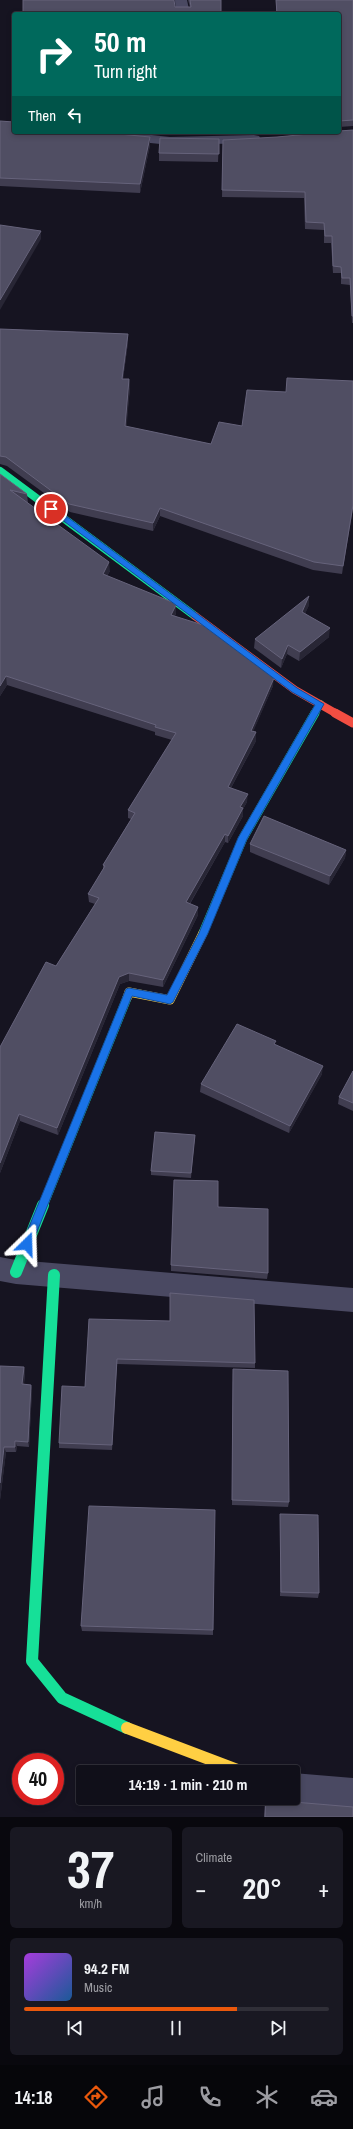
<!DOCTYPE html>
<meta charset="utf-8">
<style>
body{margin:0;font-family:"Archivo Narrow",sans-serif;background:#191822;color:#f1f3f6;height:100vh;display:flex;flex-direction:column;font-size:15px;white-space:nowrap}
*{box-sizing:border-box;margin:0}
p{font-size:13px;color:#9c9ca2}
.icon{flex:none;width:22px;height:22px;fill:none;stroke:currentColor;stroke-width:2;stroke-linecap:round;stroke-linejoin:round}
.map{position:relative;height:1817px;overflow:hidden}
.drawer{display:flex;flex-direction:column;gap:10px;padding:10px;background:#09080e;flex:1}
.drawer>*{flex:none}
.guide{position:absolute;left:12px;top:12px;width:329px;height:122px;border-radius:4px;box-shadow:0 2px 6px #0003,0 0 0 1px #302f38;background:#00695c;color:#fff;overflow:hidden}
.speed{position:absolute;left:12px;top:1753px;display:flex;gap:8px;font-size:20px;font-weight:700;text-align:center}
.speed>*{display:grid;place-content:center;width:52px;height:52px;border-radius:50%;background:#100f19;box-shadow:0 2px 6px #0003,0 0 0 1px #302f38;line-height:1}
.speed .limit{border:6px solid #d22;background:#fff;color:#111}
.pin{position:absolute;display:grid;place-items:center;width:34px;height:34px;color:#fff;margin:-17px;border:2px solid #fff;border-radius:50%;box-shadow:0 1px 4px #0007}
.me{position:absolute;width:44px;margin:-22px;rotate:22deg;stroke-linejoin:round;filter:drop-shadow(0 0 3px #0008)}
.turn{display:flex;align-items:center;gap:14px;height:84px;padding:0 16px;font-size:18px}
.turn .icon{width:52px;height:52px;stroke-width:2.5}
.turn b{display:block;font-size:28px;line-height:34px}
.then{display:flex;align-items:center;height:38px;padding:0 16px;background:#0003;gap:8px;font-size:15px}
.big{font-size:30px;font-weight:700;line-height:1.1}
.drawer .card{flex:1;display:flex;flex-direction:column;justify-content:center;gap:6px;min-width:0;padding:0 14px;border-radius:6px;background:#191822}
.drawer .dial{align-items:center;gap:0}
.dial b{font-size:52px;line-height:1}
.song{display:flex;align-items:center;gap:12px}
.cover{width:48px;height:48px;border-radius:6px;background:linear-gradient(135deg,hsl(280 70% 55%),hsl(210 70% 35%))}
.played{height:4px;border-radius:2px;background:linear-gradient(90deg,#ea580c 70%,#302f38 70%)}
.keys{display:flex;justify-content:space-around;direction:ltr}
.heat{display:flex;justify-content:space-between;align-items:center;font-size:22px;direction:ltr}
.drawer .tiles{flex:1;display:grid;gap:10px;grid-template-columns:1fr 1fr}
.card:last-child{grid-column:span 2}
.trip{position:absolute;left:76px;top:1765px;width:224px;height:40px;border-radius:4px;background:#100f19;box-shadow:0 2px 6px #0003,0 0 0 1px #302f38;font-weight:700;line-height:40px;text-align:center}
.dock{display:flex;height:64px;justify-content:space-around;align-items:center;background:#06060a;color:#9c9ca2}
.dock .icon{width:28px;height:28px}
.dock .active{color:#ea580c}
.dock b{font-size:18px;color:#f1f3f6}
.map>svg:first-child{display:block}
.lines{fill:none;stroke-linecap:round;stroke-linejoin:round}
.street{fill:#4a4962;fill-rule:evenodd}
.fast-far2{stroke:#16e098;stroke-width:8}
.fast-far1{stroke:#16e098;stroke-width:9}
.fast{stroke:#16e098;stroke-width:12}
.slow-far1{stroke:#ffcf43;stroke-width:9}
.slow{stroke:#ffcf43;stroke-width:12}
.jam-far1{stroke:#f24e42;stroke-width:8}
.jam{stroke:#f24e42;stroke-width:9}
.wall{fill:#403d50}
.shaded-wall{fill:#282635}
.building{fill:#504e63;stroke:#66637b}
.route{fill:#1a73e8;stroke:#114b97}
</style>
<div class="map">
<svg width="353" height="1817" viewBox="0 0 353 1817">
<rect width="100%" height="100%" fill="#161421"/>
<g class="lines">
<g class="street">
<polygon points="175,0 187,0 190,14 176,14"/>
<polygon points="75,132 124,132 170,137 254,135 259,136 261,139 259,142 254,143 170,145 82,136 77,135"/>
<polygon points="0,1257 16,1260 353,1288 353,1312 16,1284 0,1281"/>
<polygon points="293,1773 353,1778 353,1808 293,1803 282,1799 293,1798"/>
</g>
<g class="fast-far2">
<polyline points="0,471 195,616"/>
<polyline points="314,714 320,704"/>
</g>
<g class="fast-far1">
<polyline points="203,933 243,838 315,713"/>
<polyline points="43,1206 127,998"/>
</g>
<g class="fast">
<polyline points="16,1272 43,1205"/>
<polyline points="54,1275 32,1661 62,1698 127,1728"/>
</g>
<polyline class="slow-far1" points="127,998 129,992 170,1000 203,933"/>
<polyline class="slow" points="127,1728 243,1772"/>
<polyline class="jam-far1" points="195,616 295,690 337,714"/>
<polyline class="jam" points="335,713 353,723"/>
</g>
<g class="wall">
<polygon points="188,0 221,0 221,14 23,14 23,13 190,7"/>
<polygon points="276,0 353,0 353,127 353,126 339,127 339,14 276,14"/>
<polygon points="0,122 14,132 150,137 150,145 140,193 0,186"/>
<polygon points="353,130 353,323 352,323 350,285 341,284 341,273 333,273 331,243 324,243 324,230 305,229 304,198 222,197 223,140 277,137"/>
<polygon points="160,132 219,132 219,135 160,134"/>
<polygon points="219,139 218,162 159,161 159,153"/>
<polygon points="0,329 128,334 128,342 123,379 129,379 130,387 126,427 211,444 242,426 286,392 353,381 353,508 342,574 313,570 160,516 153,531 70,512 7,466 0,464"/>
<polygon points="0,474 27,494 28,503 110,571 107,576 176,613 175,616 273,686 253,731 256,732 256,741 231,788 247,802 243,809 243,816 228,843 225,842 190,904 198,907 198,915 163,987 129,981 120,984 58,1135 20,1121 0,1173 0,1047 56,966 95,904 89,902 88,894 103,870 103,865 131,819 128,818 128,810 172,740 155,735 155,732 7,685 0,696"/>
<polygon points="309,605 305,613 329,637 299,661 287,654 281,668 254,648 255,639"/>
<polygon points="250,844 346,850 345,858 329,885 250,852"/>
<polygon points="276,1045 322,1074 289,1133 200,1092 201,1084"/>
<polygon points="353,1071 353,1111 338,1104 339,1097"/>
<polygon points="195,1135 191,1178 151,1175 151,1171"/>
<polygon points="218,1207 268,1273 267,1279 171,1271 171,1265"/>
<polygon points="89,1319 255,1363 255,1368 117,1364 112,1450 59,1448 59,1443 85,1387"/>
<polygon points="0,1366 24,1367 25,1373 24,1384 31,1385 32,1390 29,1447 17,1446 16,1452 6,1452 0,1500"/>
<polygon points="233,1369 289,1502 288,1507 232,1505"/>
<polygon points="280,1514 319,1593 318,1598 280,1596"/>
<polygon points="81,1626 213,1630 213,1635 82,1631"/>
<polygon points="265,1798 285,1798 294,1802 353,1817 264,1817"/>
</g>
<g class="shaded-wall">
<polygon points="150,137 150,145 140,193 140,184"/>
<polygon points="41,231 41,239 0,310 0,300"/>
<polygon points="128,334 128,342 122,387 122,379"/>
<polygon points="129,379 130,387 126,435 125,426"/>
<polygon points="353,505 353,508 342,574 343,566"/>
<polygon points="160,508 160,516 153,531 153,523"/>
<polygon points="109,562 110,571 103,582 103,574"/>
<polygon points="309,596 309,605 302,621 302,612"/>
<polygon points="176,605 176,613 171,623 171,615"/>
<polygon points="330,628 329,637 299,661 300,652"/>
<polygon points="288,645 287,654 281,668 282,659"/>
<polygon points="6,676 7,685 0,696 0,686"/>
<polygon points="274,678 273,686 250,739 251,731"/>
<polygon points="256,732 256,741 227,795 228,787"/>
<polygon points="248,794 247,802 243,809 243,816 228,843 228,836 240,807"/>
<polygon points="225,834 225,842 186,910 186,902"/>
<polygon points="346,850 345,858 329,885 330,876"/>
<polygon points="198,907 198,915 163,987 163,980"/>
<polygon points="129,973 129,981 120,984 58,1135 57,1128 119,977"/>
<polygon points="323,1066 322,1074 289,1133 290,1126"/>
<polygon points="19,1114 20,1121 0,1173 0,1163"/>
<polygon points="117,1359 117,1364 112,1450 112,1445"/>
<polygon points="24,1367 25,1373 23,1390 22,1384"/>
<polygon points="31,1385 32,1390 29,1447 28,1442"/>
<polygon points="15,1441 17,1446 16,1452 15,1447"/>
<polygon points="4,1447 6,1452 0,1500 0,1483"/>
</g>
<g class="building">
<polygon points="23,0 174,0 175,7 191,7 190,0 221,0 221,14 53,14 23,13"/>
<polygon points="276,0 353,0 353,120 339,121 339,122 339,14 277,14"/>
<polygon points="0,121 14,122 14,132 98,132 150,137 140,184 0,178"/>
<polygon points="353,130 353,316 352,316 350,278 342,278 341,267 333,266 332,236 325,236 324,223 306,222 305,192 222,190 223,140 277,137 330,132 339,132 339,131"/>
<polygon points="160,138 219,139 219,154 159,153"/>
<polygon points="0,225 41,231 0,300"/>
<polygon points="0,329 128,334 122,379 129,379 125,426 211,444 219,422 242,426 247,390 286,392 287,378 353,381 353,505 343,566 314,562 160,508 153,523 69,504 6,457 0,456"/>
<polygon points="0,474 27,494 10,490 109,562 103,574 172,602 176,605 171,615 203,625 274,678 251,731 256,732 228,787 248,794 240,807 243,808 228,836 225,834 186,902 198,907 163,980 129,973 119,977 57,1128 19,1114 0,1163 0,1047 46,962 56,966 99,898 88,894 105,866 103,865 135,813 128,810 176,733 155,727 156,725 6,676 0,686"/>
<polygon points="309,596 302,612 330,628 300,652 288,645 282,659 255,639"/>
<polygon points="264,816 346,850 330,876 250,844"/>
<polygon points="237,1024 276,1041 274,1044 323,1066 290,1126 201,1084"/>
<polygon points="353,1071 353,1103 339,1097"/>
<polygon points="155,1132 195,1135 191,1173 151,1171"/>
<polygon points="174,1180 218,1181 218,1207 268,1209 268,1273 171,1265"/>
<polygon points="170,1293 254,1300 255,1363 117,1359 112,1445 59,1443 62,1386 85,1387 89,1319 170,1321"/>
<polygon points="0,1366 24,1367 22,1384 31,1385 28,1442 15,1441 15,1447 4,1447 0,1483"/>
<polygon points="233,1369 288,1371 289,1502 232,1500"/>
<polygon points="89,1506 215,1510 213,1630 81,1626"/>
<polygon points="280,1514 318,1515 319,1593 281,1592"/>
<polygon points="266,1798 285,1798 294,1802 353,1807 353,1817 265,1817"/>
</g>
<polygon class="route" points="49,507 54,507 297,688 324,704 247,839 208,933 173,1002 170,1004 132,996 32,1244 27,1249 22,1244 126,989 129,988 167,995 199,933 238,838 315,705 292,692 49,510"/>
</svg>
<div class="speed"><div class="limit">40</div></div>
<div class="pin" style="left:51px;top:509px;background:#d93025"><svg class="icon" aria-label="arrive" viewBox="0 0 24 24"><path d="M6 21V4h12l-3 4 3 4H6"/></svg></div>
<svg class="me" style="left:27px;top:1244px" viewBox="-20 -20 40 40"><path d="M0-17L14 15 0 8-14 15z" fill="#1a73e8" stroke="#fff" stroke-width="4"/></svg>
<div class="trip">14:19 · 1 min · 210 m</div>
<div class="guide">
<div class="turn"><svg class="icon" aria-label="right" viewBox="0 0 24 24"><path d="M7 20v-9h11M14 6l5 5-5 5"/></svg><div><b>50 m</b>Turn right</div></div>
<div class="then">Then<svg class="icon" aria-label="left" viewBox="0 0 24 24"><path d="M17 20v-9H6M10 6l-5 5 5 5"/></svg></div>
</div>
</div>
<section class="drawer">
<div class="tiles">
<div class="card dial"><b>37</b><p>km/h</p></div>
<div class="card"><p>Climate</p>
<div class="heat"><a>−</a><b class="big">20°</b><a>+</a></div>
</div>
<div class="card">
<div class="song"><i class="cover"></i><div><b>94.2 FM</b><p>Music</p></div></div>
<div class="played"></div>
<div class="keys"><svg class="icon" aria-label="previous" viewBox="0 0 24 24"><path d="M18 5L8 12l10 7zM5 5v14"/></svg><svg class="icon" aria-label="pause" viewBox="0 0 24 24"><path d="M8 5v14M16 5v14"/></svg><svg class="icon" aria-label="next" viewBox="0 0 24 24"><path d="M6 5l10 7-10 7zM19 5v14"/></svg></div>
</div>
</div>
</section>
<nav class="dock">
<b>14:18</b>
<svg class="icon active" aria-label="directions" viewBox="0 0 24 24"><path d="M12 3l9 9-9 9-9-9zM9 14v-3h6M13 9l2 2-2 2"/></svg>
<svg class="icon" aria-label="music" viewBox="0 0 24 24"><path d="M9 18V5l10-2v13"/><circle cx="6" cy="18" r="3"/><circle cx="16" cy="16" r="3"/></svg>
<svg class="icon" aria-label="phone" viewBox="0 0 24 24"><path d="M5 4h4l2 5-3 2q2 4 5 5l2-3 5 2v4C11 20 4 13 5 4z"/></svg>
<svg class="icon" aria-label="climate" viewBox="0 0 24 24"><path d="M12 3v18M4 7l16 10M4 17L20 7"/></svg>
<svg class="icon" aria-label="car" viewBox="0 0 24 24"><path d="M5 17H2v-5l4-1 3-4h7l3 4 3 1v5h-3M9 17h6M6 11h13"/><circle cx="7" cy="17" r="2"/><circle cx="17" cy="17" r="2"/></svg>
</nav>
